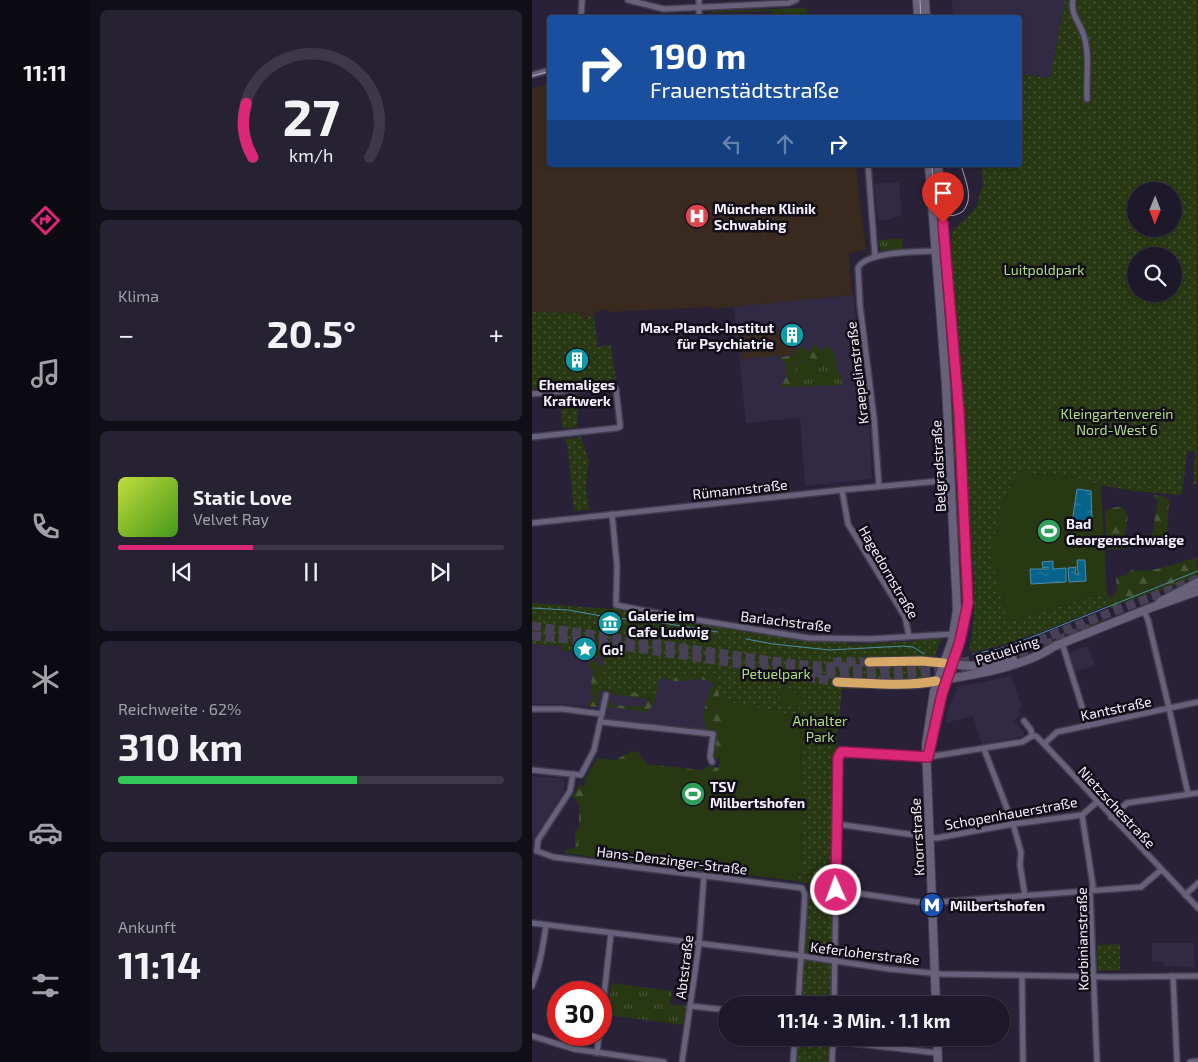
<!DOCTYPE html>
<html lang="de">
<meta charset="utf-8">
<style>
body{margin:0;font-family:"Exo 2",sans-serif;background:#262232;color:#f1f3f6;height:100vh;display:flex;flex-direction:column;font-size:19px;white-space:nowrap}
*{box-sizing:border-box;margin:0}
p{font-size:16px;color:#a1a0a8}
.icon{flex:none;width:28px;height:28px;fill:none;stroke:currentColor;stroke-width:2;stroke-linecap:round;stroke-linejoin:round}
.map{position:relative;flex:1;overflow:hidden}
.details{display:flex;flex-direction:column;gap:10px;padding:10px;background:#100e17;width:442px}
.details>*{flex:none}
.guide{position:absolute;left:15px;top:15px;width:475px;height:152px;border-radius:5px;box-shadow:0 1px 4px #0004,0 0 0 1px #3c3847;background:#1a4fa0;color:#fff;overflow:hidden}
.needle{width:32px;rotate:181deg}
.buttons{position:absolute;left:595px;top:182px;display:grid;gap:10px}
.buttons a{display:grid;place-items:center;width:55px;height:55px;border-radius:50%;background:#1e192a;box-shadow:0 1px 4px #0004,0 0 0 1px #3c3847;font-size:25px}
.speed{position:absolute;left:15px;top:981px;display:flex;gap:10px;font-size:25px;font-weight:700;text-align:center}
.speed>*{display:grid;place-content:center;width:65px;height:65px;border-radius:50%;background:#1e192a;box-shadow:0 1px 4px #0004,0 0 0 1px #3c3847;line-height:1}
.speed .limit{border:8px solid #d22;background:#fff;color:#111}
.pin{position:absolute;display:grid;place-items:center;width:42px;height:42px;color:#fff;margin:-51px -21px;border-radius:50% 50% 50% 0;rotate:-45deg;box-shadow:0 0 5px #0007}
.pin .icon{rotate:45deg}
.me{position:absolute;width:55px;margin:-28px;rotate:358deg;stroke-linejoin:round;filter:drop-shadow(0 0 4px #0008)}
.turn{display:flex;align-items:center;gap:18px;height:105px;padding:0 20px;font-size:22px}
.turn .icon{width:65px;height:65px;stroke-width:2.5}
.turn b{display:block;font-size:35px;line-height:42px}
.lanes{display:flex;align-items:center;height:48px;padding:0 20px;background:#0003;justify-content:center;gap:25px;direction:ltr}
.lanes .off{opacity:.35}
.big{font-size:38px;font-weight:700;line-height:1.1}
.details .card{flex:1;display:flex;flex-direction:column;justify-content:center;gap:8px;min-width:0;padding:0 18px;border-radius:8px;background:#262232}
.details .dial{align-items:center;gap:0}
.dial svg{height:130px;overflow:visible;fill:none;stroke:#3c3847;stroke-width:7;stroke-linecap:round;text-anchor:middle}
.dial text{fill:#f1f3f6;stroke:none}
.song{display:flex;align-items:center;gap:15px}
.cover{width:60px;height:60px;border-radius:8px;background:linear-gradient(135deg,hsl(70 70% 55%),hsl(100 70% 35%))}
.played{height:5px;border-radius:2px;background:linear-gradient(90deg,#db2777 35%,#3c3847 35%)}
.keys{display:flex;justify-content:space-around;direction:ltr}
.heat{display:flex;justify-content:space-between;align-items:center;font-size:28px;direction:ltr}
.charge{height:8px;border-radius:4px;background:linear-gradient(90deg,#34c759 62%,#3c3847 0)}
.trip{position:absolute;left:186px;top:996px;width:292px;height:50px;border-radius:25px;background:#1e192a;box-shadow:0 1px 4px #0004,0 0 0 1px #3c3847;font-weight:700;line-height:50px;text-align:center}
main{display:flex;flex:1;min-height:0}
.tab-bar{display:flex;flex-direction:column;width:90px;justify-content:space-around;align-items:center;background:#0c0a11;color:#a1a0a8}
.tab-bar .icon{width:35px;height:35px}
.tab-bar .on{color:#db2777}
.tab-bar b{font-size:22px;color:#f1f3f6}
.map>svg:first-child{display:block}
.built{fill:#322945}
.medical{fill:#382a1e}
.grass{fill:url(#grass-tufts)}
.forest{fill:url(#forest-firs)}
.park{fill:url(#park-dots);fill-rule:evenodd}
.pitch{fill:#283813}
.water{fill:url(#water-ripples);stroke:#4d8dac}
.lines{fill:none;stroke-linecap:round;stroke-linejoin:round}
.stream{stroke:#4d8dac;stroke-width:1}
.highway-tunnel{stroke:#474056;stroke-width:9;stroke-dasharray:9 4.5;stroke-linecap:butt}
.street-casing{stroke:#433d50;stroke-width:8}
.secondary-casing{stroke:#433d50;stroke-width:10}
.highway-casing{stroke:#433d50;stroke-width:11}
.street{stroke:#68617b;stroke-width:5}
.secondary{stroke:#68617b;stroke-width:8}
.highway{stroke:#d8a867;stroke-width:9}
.tram{stroke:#aba6b7;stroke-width:1}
.route-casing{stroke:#8e194d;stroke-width:12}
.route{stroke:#db2777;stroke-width:9}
.labels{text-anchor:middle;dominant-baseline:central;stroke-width:5;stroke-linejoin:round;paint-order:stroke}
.poi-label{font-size:14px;font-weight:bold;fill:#f4f0fd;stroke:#100d17;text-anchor:start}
.park-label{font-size:14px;fill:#b3df83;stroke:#100d17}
.street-label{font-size:14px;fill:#f4f0fd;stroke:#100d17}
</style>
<main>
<nav class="tab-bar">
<b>11:11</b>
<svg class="icon on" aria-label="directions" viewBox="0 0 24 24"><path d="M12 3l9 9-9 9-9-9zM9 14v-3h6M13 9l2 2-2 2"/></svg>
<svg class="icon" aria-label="music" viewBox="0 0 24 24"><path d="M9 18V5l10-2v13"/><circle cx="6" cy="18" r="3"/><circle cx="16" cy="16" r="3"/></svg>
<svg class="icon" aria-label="phone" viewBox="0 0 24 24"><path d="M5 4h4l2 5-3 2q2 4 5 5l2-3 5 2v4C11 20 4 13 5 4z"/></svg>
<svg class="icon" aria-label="climate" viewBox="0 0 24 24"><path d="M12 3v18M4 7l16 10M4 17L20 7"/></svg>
<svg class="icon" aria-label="car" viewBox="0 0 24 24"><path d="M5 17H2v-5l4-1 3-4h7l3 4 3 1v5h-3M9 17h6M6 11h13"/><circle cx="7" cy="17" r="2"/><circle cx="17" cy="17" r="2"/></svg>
<svg class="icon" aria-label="filters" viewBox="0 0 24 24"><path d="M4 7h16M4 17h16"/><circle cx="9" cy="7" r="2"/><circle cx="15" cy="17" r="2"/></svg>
</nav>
<section class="details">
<div class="card dial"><svg viewBox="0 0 100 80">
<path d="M14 69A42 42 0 1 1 86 69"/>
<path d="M14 69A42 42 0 0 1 10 36" stroke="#db2777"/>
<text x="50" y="56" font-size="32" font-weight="700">27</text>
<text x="50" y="72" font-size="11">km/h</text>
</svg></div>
<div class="card"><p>Klima</p>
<div class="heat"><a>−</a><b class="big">20.5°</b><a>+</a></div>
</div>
<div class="card">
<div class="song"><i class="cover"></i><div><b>Static Love</b><p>Velvet Ray</p></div></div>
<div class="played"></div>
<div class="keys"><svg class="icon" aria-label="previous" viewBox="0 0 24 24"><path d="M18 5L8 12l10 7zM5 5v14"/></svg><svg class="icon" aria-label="pause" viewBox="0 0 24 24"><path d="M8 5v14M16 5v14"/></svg><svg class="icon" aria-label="next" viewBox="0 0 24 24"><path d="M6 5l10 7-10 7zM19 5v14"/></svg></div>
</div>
<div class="card"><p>Reichweite · 62%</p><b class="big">310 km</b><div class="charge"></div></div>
<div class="card"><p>Ankunft</p><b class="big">11:14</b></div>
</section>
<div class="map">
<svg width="666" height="1062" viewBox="0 0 666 1062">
<defs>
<pattern id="grass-tufts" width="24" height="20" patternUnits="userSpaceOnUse" patternTransform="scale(1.25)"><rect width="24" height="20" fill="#283813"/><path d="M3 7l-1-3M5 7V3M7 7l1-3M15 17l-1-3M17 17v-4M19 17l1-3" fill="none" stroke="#485536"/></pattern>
<pattern id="forest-firs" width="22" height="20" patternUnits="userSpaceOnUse" patternTransform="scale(1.25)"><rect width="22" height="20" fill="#283813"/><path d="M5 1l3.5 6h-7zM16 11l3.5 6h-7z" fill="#485536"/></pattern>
<pattern id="park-dots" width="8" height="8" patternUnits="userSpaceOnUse" patternTransform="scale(1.25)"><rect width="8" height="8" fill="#283813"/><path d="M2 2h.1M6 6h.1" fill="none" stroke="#485536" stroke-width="1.8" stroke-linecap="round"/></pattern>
<pattern id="water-ripples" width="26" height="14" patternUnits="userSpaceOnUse" patternTransform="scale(1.25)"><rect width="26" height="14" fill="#06638a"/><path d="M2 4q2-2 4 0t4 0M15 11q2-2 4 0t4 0" fill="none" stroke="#2b7a9b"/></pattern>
</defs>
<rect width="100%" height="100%" fill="#282138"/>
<g class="built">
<polygon points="420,0 533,0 518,78 488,74 488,18 421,17"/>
<polygon points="367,182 370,215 354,221 346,220 342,184"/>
<polygon points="321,295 337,416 340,479 273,486 268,418 214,423 202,306"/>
<polygon points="0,644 30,646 30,651 72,657 66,690 124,695 127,679 186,673 191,735 69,720 67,708 29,704 0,704"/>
<polygon points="556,646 563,666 543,671 537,655 539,652"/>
<polygon points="479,675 490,707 487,710 488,714 482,721 492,732 491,736 450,745 441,716 414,723 415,712 426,686 453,682"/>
<polygon points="0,776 29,778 33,783 31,793 0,841"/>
<polygon points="620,943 662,943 662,967 633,966 632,962 620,962"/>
</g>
<g class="medical">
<polygon points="17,84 18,165 324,165 334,250 317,253 320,295 181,309 179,307 78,312 75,309 68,310 66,313 62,313 62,316 56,316 56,319 46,316 46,313 0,312 0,88"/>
<polygon points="261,329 264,354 210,359 207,334"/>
</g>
<g class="grass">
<polygon points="370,238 371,250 349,252 347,240"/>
<polygon points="411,316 416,316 427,460 422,478 415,346"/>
<polygon points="277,356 282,359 297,358 298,365 305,366 311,385 258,387 260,379 265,379 264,367 266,361 276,360"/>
<polygon points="422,491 428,491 433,598 431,600 427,598"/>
<path d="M574,618L572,621L487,655L463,661L433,664L435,660C480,663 532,635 574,618Z"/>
<polygon points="79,983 140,991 138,1004 154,1006 152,1025 75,1015"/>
</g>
<g class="forest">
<polygon points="272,8 275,9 274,16 251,13 249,15 240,16 239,11 181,13 180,17 176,17 175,15 181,11"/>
<path d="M280,343L284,347L290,349L291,353L289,354L291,356L292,354V348L295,346C304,351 304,357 305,366L298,365L297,358L286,364L282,359L277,357L276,360H268L264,363L265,379H260L258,387H249C256,376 257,367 248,357L264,355V351L270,346L277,352L280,349Z"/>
<polygon points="622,495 632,497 637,500 635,531 626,545 610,548 609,545 613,542 619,541 626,501 623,498"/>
<polygon points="589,506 596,515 593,535 600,544 599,548 575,550 573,510"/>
<path d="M665,558V575L636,589L618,593L579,608L574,605L576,600L585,591L584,577L595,575L599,570C622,574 644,562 665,558Z"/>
<polygon points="57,660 66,661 66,665 72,666 65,707 54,706 62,697 60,694 58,694 61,670 57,669"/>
<path d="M187,669L272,718L184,759L182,756L185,737L183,734L146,728V726L173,729C173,724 172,721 172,716C172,706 176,697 178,688L181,686V683C167,675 157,683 142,681C135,680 136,677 127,678C124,689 125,706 114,712L80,707L76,710L77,700L80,701V705L114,707L115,699L78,694L80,690L125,677Z"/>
<polygon points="100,751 106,752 115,764 169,770 176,766 188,768 186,781 55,783 52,781 65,758 83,760"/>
<polygon points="48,784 54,789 107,847 98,862 33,853 35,849 43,848 43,832 47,829 47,803 40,796"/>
</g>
<g class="park">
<path d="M533,0H665V484H661L663,452L655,451L650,495L602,491L569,485L545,478L486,471L476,622L575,592L579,604C533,622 489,642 440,652L437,650C447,609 440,564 438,522C433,430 426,339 419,248L420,232L444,208L451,185L449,165H488V74L518,78ZM604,191H641V229H604ZM604,256H641V294H604Z"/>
<polygon points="0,312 46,313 46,316 52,316 52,319 56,319 56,316 62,316 66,347 79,345 84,379 0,389"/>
<polygon points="47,394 45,427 30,428 28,397"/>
<polygon points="49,437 57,461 54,487 57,510 42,511 36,450 33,439"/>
<path d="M0,603L78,609L89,608C166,622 242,640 319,641L315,645L385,641L386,638L410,637L391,688L310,689L303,761L300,827L299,1005H266L277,886L276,883L265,881V873L268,874L270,823L271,822L272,797H271C268,771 268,745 271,718L245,711L193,701L187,697L186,673L127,679L124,695L66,690L72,657L56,655V652L30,651L29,646L0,644Z"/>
<polygon points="588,944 588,970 566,971 565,945"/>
<polygon points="265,1038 298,1038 297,1062 263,1062"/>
</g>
<g class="pitch">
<polygon points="486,471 545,478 569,485 575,592 476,622 458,555 469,507"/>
<polygon points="249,690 272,694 270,708 247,704"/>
<path d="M193,701L245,711L271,718C268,745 268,770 271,797H272L271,823H270L269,874H265V881L45,855L53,781L65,759L186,773L191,735Z"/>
</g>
<g class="water">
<polygon points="545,489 559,491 560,522 540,523"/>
<polygon points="545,560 553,560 554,581 537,582 536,568 544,567 543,574 546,574"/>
<polygon points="521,561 521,569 534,568 534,582 499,584 498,569 516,569 516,567 511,568 510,562"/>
</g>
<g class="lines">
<g class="stream">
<polyline points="0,608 36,610 75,617 131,623 186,632"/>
<polyline points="214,639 241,644 298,650 371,646 381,647 392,654"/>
<polyline points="441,654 467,649 495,639 666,571"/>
</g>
<g class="highway-tunnel">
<polyline points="0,626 261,664 330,669 390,668 436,661 476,652 666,579"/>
<path d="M0,636C147,646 292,694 440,667"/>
<polyline points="474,659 558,628"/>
<polyline points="301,662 337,662"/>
<polyline points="274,677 305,682"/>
</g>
<g class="street-casing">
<g id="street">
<polyline points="96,0 132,9 257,3 264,0"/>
<polyline points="167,0 167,18"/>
<path d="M541,0C538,14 548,23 552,36C558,56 554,79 555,99"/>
<polyline points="49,18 50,0"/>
<polyline points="0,75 18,70"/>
<polyline points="336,165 343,256"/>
<polyline points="0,394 81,386 84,389 88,424 88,427 85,428 0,437"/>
<path d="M347,486L342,418L328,305L326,268C333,251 387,252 404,251"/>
<polyline points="310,490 316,524 373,617 377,636"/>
<polyline points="80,514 85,566 84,605 140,616 277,638 338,639 422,634"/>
<polyline points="0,523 310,490 419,480"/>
<polyline points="612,611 616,620 637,708 656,794"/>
<polyline points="530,643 556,726"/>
<polyline points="0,709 30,709 70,714"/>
<polyline points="492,721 499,730 500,736 504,736 512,744 666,908"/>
<polyline points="69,722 181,734 178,757 180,762"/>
<polyline points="512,744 525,732 666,702"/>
<polyline points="452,749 481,824 489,852 488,865 493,896"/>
<polyline points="0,770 49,775 62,750 74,695"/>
<polyline points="550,815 561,886 558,891 565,1062"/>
<polyline points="579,817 595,803 666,793"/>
<polyline points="304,824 405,838 481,824 550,815 565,802"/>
<polyline points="5,851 21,857 270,888 273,894 266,1005"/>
<polyline points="5,851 6,840 38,791 41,774"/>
<polyline points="304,890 392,903 407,902 609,887 629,870"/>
<polyline points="653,895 666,883"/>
<polyline points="0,923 270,956 357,969 409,974 579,977 666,976"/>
<polyline points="490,975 491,1062"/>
<polyline points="641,976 645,1062"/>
<path d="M0,986C8,966 11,946 14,925"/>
<polyline points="302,1005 306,758 309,752 396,757 490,742 500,736"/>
<polyline points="158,1006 195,1010"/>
<polyline points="69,1022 79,933"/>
<polyline points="0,1036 42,1049 132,1062"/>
<polyline points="301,1041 406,1053"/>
<polyline points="65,1053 67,1035"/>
<polyline points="150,1062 167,944 172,875"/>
<polyline points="261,1062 263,1038"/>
<polyline points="300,1062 301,1038"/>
<polyline points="658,1062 666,1061"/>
</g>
</g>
<g class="secondary-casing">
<g id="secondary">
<polyline points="385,0 386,18"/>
<polyline points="393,0 394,18"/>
<polyline points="397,165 414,385 425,610 420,641 402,691 394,745 404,1005"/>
<polyline points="628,602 666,582"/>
<path d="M418,664C439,667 461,666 481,659"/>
<path d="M411,680C449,673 491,667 523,646L618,608L666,591"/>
<polyline points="398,751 410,693 428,641 436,603 426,403 406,165"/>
<polyline points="405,1038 406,1062"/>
</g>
</g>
<g class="highway-casing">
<g id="highway">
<polyline points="337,662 389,661 412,663"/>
<path d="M305,682C337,683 372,687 404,681"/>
</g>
</g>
<use href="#street" class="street"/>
<use href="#secondary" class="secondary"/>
<use href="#highway" class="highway"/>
<g class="tram">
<polyline points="388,0 389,18"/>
<polyline points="0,76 18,71"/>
<path d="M400,165C402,182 399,229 430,212C443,199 433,180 429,165"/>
</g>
</g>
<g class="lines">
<g class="route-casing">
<polyline id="route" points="304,890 306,758 309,752 313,752 396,757 410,694 428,641 436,603 427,412 411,223"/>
</g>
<use href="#route" class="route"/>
</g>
<defs>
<g id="hospital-disc" transform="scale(1.25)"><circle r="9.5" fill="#e0444e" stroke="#100d17"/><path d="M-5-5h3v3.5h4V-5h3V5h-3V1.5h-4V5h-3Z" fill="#fff"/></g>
<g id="building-disc" transform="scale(1.25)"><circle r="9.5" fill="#0f9aa8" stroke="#100d17"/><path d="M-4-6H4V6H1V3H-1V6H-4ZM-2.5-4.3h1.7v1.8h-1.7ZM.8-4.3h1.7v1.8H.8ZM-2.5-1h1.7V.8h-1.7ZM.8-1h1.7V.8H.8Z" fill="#fff"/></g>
<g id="stadium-disc" transform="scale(1.25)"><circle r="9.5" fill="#2e9e5b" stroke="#100d17"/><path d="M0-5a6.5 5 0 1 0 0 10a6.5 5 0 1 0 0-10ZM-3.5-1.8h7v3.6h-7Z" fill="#fff"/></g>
<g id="museum-disc" transform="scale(1.25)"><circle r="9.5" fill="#0f9aa8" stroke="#100d17"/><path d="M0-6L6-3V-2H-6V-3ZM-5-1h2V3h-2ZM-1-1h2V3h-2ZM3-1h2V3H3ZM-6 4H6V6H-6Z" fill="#fff"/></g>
<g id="sight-disc" transform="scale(1.25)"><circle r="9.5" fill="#0f9aa8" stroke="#100d17"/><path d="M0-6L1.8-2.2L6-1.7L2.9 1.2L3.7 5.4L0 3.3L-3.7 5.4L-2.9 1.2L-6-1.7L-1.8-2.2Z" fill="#fff"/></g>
<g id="metro-disc" transform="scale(1.25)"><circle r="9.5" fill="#1a4fb4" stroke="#100d17"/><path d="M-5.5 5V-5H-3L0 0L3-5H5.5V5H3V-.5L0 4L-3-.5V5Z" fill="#fff"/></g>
</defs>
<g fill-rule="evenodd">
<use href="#hospital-disc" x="165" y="216"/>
<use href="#building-disc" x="260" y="335"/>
<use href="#building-disc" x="45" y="360"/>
<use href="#stadium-disc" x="517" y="531"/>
<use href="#museum-disc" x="78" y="623"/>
<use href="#sight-disc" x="53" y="649"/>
<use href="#stadium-disc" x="161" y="794"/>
<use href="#metro-disc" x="400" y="905"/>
</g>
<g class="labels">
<g class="poi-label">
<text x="182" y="208">München Klinik<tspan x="182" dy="16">Schwabing</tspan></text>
<text x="242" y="327" text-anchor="end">Max-Planck-Institut<tspan x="242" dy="16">für Psychiatrie</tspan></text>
<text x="45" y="384" text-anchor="middle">Ehemaliges<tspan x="45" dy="16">Kraftwerk</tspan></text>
<text x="534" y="523">Bad<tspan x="534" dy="16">Georgenschwaige</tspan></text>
<text x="96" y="615">Galerie im<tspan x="96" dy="16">Cafe Ludwig</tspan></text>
<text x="70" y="649">Go!</text>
<text x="178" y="786">TSV<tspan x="178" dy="16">Milbertshofen</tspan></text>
<text x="418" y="905">Milbertshofen</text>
</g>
<g class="park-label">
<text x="512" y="269">Luitpoldpark</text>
<text x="585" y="413">Kleingartenverein<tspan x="585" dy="16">Nord-West 6</tspan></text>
<text x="244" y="673">Petuelpark</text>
<text x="288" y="720">Anhalter<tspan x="288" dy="16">Park</tspan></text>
</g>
<g class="street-label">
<text transform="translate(325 373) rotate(-97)">Kraepelinstraße</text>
<text transform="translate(406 466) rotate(-93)">Belgradstraße</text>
<text transform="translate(208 489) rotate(-6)">Rümannstraße</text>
<text transform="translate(357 572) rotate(60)">Hagedornstraße</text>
<text transform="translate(254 621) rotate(7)">Barlachstraße</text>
<text transform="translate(475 650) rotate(-18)">Petuelring</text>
<text transform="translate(584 708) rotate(-12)">Kantstraße</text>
<text transform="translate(585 807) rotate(47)">Nietzschestraße</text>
<text transform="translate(479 813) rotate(-10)">Schopenhauerstraße</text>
<text transform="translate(385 837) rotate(-93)">Knorrstraße</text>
<text transform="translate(140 860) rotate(7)">Hans-Denzinger-Straße</text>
<text transform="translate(550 939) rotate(-91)">Korbinianstraße</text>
<text transform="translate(333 953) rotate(7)">Keferloherstraße</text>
<text transform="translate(152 967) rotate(-83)">Abtstraße</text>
</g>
</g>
</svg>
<div class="buttons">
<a><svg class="needle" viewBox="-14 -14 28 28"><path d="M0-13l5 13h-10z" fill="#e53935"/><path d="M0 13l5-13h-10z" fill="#a1a0a8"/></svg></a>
<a><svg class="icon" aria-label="search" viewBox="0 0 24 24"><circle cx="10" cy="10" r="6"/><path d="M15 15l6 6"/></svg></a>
</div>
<div class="speed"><div class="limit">30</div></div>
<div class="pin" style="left:411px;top:223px;background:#d93025"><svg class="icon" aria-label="arrive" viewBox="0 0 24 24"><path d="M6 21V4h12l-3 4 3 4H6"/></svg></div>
<svg class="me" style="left:304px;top:890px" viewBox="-20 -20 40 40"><circle r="17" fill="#db2777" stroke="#fff" stroke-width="3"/><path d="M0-11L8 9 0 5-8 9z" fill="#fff"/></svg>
<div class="trip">11:14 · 3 Min. · 1.1 km</div>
<div class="guide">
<div class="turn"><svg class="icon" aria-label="right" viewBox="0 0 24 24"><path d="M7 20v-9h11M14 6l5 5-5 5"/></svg><div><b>190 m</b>Frauenstädtstraße</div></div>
<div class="lanes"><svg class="icon off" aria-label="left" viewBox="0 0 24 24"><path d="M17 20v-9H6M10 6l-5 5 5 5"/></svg><svg class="icon off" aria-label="ahead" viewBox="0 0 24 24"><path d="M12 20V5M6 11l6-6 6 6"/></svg><svg class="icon" aria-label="right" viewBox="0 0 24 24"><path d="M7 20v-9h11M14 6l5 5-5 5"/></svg></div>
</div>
</div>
</main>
